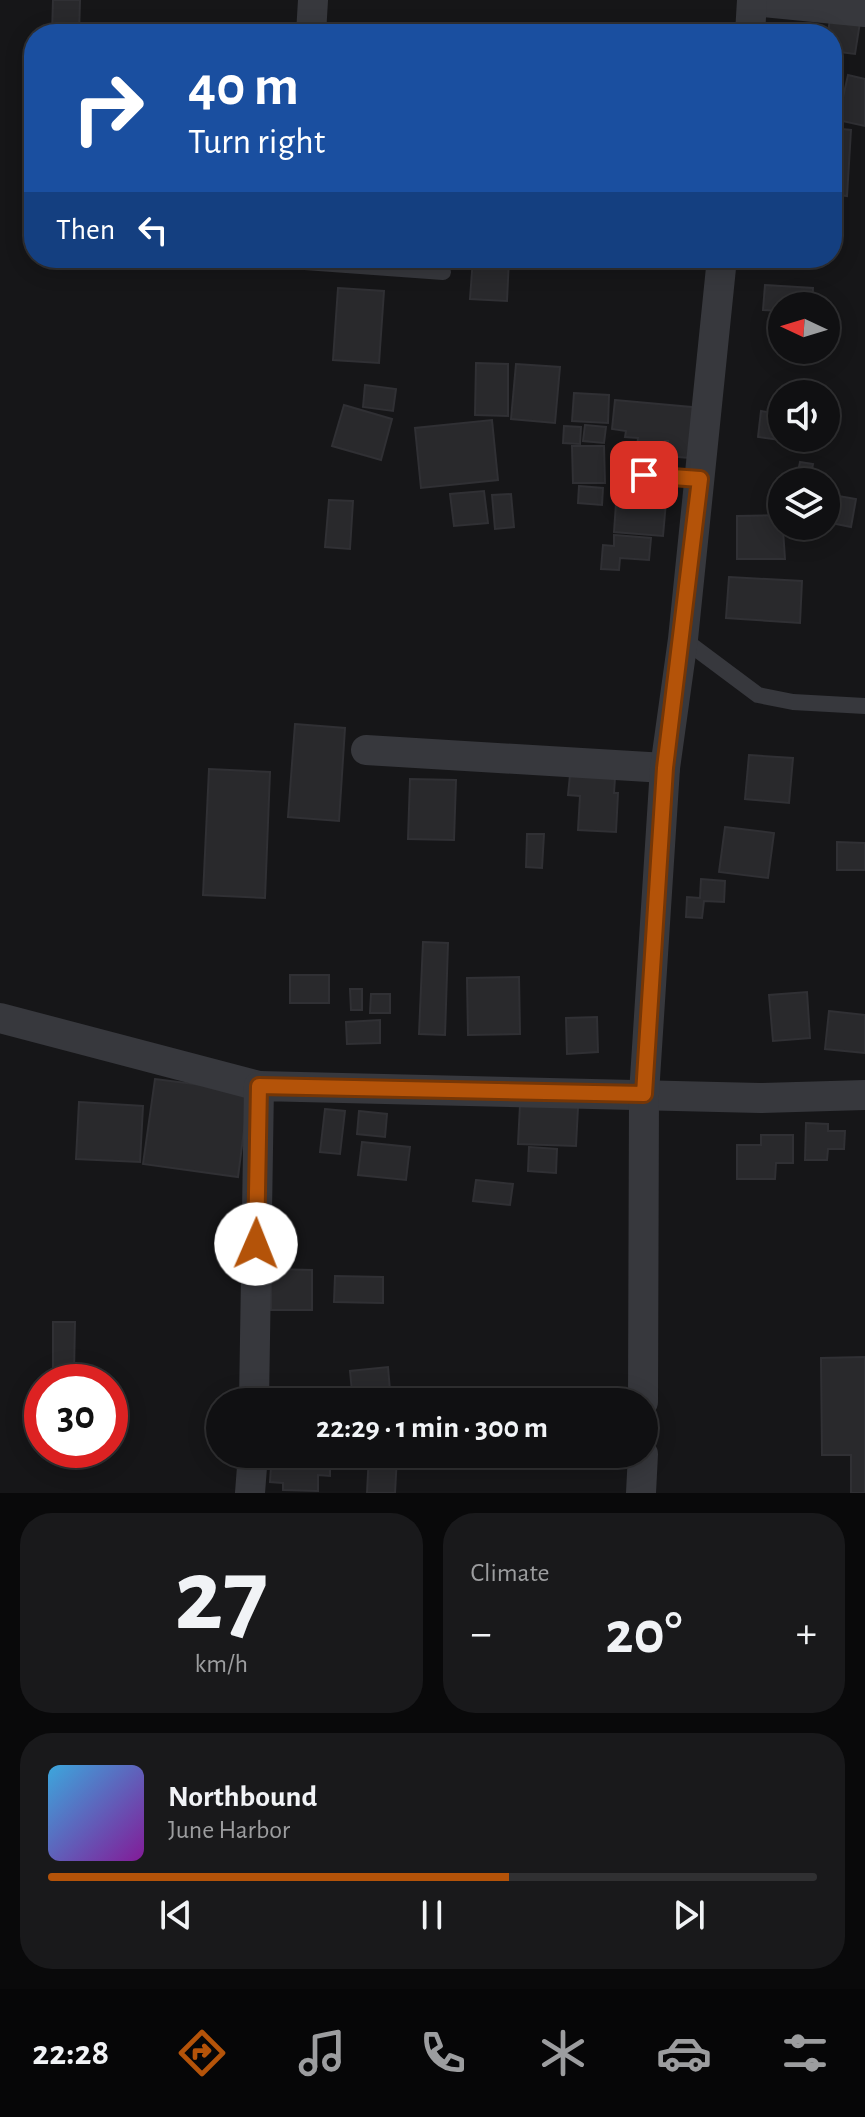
<!DOCTYPE html>
<meta charset="utf-8">
<style>
body{margin:0;font-family:"Alegreya Sans",sans-serif;background:#19191b;color:#f1f3f6;height:100vh;display:flex;flex-direction:column;font-size:30px;white-space:nowrap}
*{box-sizing:border-box;margin:0}
p{font-size:26px;color:#9c9d9f}
.icon{flex:none;width:44px;height:44px;fill:none;stroke:currentColor;stroke-width:2;stroke-linecap:round;stroke-linejoin:round}
.map{position:relative;height:1493px;overflow:hidden}
.drawer{display:flex;flex-direction:column;gap:20px;padding:20px;background:#09090a;flex:1}
.drawer>*{flex:none}
.banner{position:absolute;left:24px;top:24px;width:818px;height:244px;border-radius:32px;box-shadow:0 4px 20px #0003,0 0 0 2px #303032;background:#1a4fa0;color:#fff;overflow:hidden}
.needle{width:52px;rotate:274deg}
.buttons{position:absolute;left:768px;top:292px;display:grid;gap:16px}
.buttons a{display:grid;place-items:center;width:72px;height:72px;border-radius:50%;background:#101012;box-shadow:0 4px 20px #0003,0 0 0 2px #303032;font-size:40px}
.speed{position:absolute;left:24px;top:1364px;display:flex;gap:16px;font-size:40px;font-weight:700;text-align:center}
.speed>*{display:grid;place-content:center;width:104px;height:104px;border-radius:50%;background:#101012;box-shadow:0 4px 20px #0003,0 0 0 2px #303032;line-height:1}
.speed .limit{border:12px solid #d22;background:#fff;color:#111}
.pin{position:absolute;display:grid;place-items:center;width:68px;height:68px;color:#fff;margin:-34px;border-radius:16px;box-shadow:0 4px 12px #0006}
.me{position:absolute;width:88px;margin:-44px;rotate:1deg;stroke-linejoin:round;filter:drop-shadow(0 0 6px #0008)}
.turn{display:flex;align-items:center;gap:28px;height:168px;padding:0 32px;font-size:36px}
.turn .icon{width:104px;height:104px;stroke-width:2.5}
.turn b{display:block;font-size:56px;line-height:68px}
.then{display:flex;align-items:center;height:76px;padding:0 32px;background:#0003;gap:16px;font-size:30px}
.big{font-size:60px;font-weight:700;line-height:1.1}
.drawer .card{flex:1;display:flex;flex-direction:column;justify-content:center;gap:12px;min-width:0;padding:0 28px;border-radius:32px;background:#19191b}
.drawer .dial{align-items:center;gap:0}
.dial b{font-size:104px;line-height:1}
.song{display:flex;align-items:center;gap:24px}
.cover{width:96px;height:96px;border-radius:12px;background:linear-gradient(135deg,hsl(200 70% 55%),hsl(290 70% 35%))}
.played{height:8px;border-radius:4px;background:linear-gradient(90deg,#b45309 60%,#303032 60%)}
.keys{display:flex;justify-content:space-around;direction:ltr}
.heat{display:flex;justify-content:space-between;align-items:center;font-size:44px;direction:ltr}
.drawer .tiles{flex:1;display:grid;gap:20px;grid-template-columns:1fr 1fr}
.card:last-child{grid-column:span 2}
.trip{position:absolute;left:206px;top:1388px;width:452px;height:80px;border-radius:40px;background:#101012;box-shadow:0 4px 20px #0003,0 0 0 2px #303032;font-weight:700;line-height:80px;text-align:center}
.menu{display:flex;height:128px;justify-content:space-around;align-items:center;background:#060607;color:#9c9d9f}
.menu .icon{width:56px;height:56px}
.menu .active{color:#b45309}
.menu b{font-size:36px;color:#f1f3f6}
.map>svg:first-child{display:block}
.building{fill:#29292c;stroke:#303034;stroke-width:2}
.lines{fill:none;stroke-linecap:round;stroke-linejoin:round}
.lane{stroke:#37383d;stroke-width:16}
.street{stroke:#37383d;stroke-width:30}
.route-casing{stroke:#753606;stroke-width:20}
.route{stroke:#b45309;stroke-width:14}
</style>
<div class="map">
<svg width="865" height="1493" viewBox="0 0 865 1493">
<rect width="100%" height="100%" fill="#161618"/>
<g class="building">
<polygon points="53,0 80,0 79,34 52,34"/>
<polygon points="830,18 860,22 855,54 832,51 832,34 828,34"/>
<polygon points="664,26 720,31 719,34 663,34"/>
<polygon points="848,75 865,79 865,126 838,120"/>
<polygon points="832,128 851,130 847,196 832,194"/>
<polygon points="473,258 509,258 507,301 470,299"/>
<polygon points="765,285 813,288 812,306 782,306 782,311 763,310"/>
<polygon points="338,288 384,291 379,363 333,360"/>
<polygon points="476,363 508,364 508,416 475,415"/>
<polygon points="516,364 560,367 555,423 511,419"/>
<polygon points="365,385 396,389 393,411 363,407"/>
<polygon points="574,393 609,395 608,423 572,421"/>
<polygon points="615,400 702,408 689,458 667,456 668,441 665,441 664,449 637,447 638,438 625,437 626,431 612,429"/>
<polygon points="344,405 392,419 381,460 332,446"/>
<polygon points="761,411 782,414 782,438 795,438 795,442 758,437"/>
<polygon points="492,420 498,480 421,488 415,428"/>
<polygon points="585,425 606,427 604,443 583,441"/>
<polygon points="564,426 581,427 580,444 563,443"/>
<polygon points="572,446 604,446 605,483 573,483"/>
<polygon points="800,462 813,464 810,479 797,477"/>
<polygon points="618,475 668,479 663,536 614,532"/>
<polygon points="579,486 603,488 602,505 578,503"/>
<polygon points="484,491 488,523 454,526 450,494"/>
<polygon points="511,494 514,527 495,529 492,495"/>
<polygon points="827,494 856,499 851,527 826,522"/>
<polygon points="329,500 353,501 350,549 325,547"/>
<polygon points="782,515 785,559 737,559 737,516"/>
<polygon points="614,535 651,538 649,560 620,558 619,570 601,569 603,545 614,546"/>
<polygon points="729,577 802,581 800,623 726,618"/>
<polygon points="295,724 345,728 339,821 288,817"/>
<polygon points="749,755 793,758 789,803 745,799"/>
<polygon points="209,769 270,772 265,898 203,895"/>
<polygon points="570,775 615,778 614,793 618,793 616,832 578,830 580,796 568,795"/>
<polygon points="410,779 456,780 454,840 408,839"/>
<polygon points="725,827 774,833 768,878 719,872"/>
<polygon points="527,834 544,834 542,868 526,867"/>
<polygon points="837,842 865,843 865,870 837,870"/>
<polygon points="701,879 725,881 724,902 704,901 702,918 686,917 687,897 700,898"/>
<polygon points="423,942 448,943 445,1035 419,1034"/>
<rect x="290" y="975" width="39" height="28"/>
<polygon points="519,977 520,1034 468,1035 467,978"/>
<polygon points="350,989 362,989 362,1010 351,1010"/>
<polygon points="807,992 810,1038 773,1041 769,995"/>
<polygon points="371,994 390,994 390,1013 370,1013"/>
<polygon points="829,1011 865,1015 865,1053 825,1049"/>
<polygon points="597,1017 598,1052 567,1054 566,1018"/>
<polygon points="380,1020 380,1043 347,1044 346,1022"/>
<polygon points="155,1079 249,1091 238,1177 143,1164"/>
<polygon points="79,1102 143,1106 140,1162 76,1159"/>
<polygon points="520,1105 578,1107 576,1146 518,1144"/>
<polygon points="325,1109 345,1111 340,1154 320,1152"/>
<polygon points="359,1111 387,1114 385,1137 357,1134"/>
<polygon points="806,1123 828,1124 828,1131 845,1131 844,1149 828,1149 827,1160 805,1160"/>
<polygon points="761,1135 793,1135 793,1163 776,1163 775,1179 737,1179 737,1145 761,1145"/>
<polygon points="362,1142 410,1147 406,1180 358,1175"/>
<polygon points="529,1147 557,1149 556,1173 528,1171"/>
<polygon points="476,1180 513,1184 510,1205 473,1201"/>
<polygon points="271,1269 312,1270 312,1310 271,1310"/>
<polygon points="335,1276 383,1277 383,1303 334,1302"/>
<polygon points="53,1322 75,1322 74,1371 53,1371"/>
<polygon points="865,1357 865,1493 851,1493 851,1455 822,1455 821,1358"/>
<polygon points="388,1367 391,1402 353,1402 350,1371"/>
<polygon points="293,1454 330,1454 330,1476 318,1475 318,1491 283,1490 283,1483 270,1482 271,1466 284,1466 285,1460 293,1460"/>
<polygon points="369,1454 397,1456 395,1493 367,1493"/>
</g>
<g class="lines">
<g class="lane">
<polyline points="297,258 305,262 443,272"/>
<polyline points="644,475 700,479"/>
<polyline points="683,639 758,695 793,702 865,706"/>
</g>
<g class="street">
<polyline points="752,1 865,12"/>
<polyline points="311,34 313,0"/>
<polyline points="750,34 752,0"/>
<polyline points="366,750 665,768"/>
<polyline points="0,1018 259,1086"/>
<polyline points="254,1402 259,1086 760,1098 865,1095"/>
<polyline points="643,1402 644,1094 665,768 683,639 722,258"/>
<polyline points="250,1493 253,1454"/>
<polyline points="641,1493 643,1454"/>
</g>
</g>
<g class="lines">
<g class="route-casing">
<polyline id="route" points="256,1244 259,1086 644,1094 665,768 700,479 644,475"/>
</g>
<use href="#route" class="route"/>
</g>
</svg>
<div class="buttons">
<a><svg class="needle" viewBox="-14 -14 28 28"><path d="M0-13l5 13h-10z" fill="#e53935"/><path d="M0 13l5-13h-10z" fill="#9c9d9f"/></svg></a>
<a><svg class="icon" aria-label="sound" viewBox="0 0 24 24"><path d="M4 9h4l5-4v14l-5-4H4zM17 9q2 3 0 6"/></svg></a>
<a><svg class="icon" aria-label="layers" viewBox="0 0 24 24"><path d="M12 4l9 5-9 5-9-5zM3 14l9 5 9-5"/></svg></a>
</div>
<div class="speed"><div class="limit">30</div></div>
<div class="pin" style="left:644px;top:475px;background:#d93025"><svg class="icon" aria-label="arrive" viewBox="0 0 24 24"><path d="M6 21V4h12l-3 4 3 4H6"/></svg></div>
<svg class="me" style="left:256px;top:1244px" viewBox="-20 -20 40 40"><circle r="19" fill="#fff"/><path d="M0-13L10 11 0 6-10 11z" fill="#b45309"/></svg>
<div class="trip">22:29 · 1 min · 300 m</div>
<div class="banner">
<div class="turn"><svg class="icon" aria-label="right" viewBox="0 0 24 24"><path d="M7 20v-9h11M14 6l5 5-5 5"/></svg><div><b>40 m</b>Turn right</div></div>
<div class="then">Then<svg class="icon" aria-label="left" viewBox="0 0 24 24"><path d="M17 20v-9H6M10 6l-5 5 5 5"/></svg></div>
</div>
</div>
<section class="drawer">
<div class="tiles">
<div class="card dial"><b>27</b><p>km/h</p></div>
<div class="card"><p>Climate</p>
<div class="heat"><a>−</a><b class="big">20°</b><a>+</a></div>
</div>
<div class="card">
<div class="song"><i class="cover"></i><div><b>Northbound</b><p>June Harbor</p></div></div>
<div class="played"></div>
<div class="keys"><svg class="icon" aria-label="previous" viewBox="0 0 24 24"><path d="M18 5L8 12l10 7zM5 5v14"/></svg><svg class="icon" aria-label="pause" viewBox="0 0 24 24"><path d="M8 5v14M16 5v14"/></svg><svg class="icon" aria-label="next" viewBox="0 0 24 24"><path d="M6 5l10 7-10 7zM19 5v14"/></svg></div>
</div>
</div>
</section>
<nav class="menu">
<b>22:28</b>
<svg class="icon active" aria-label="directions" viewBox="0 0 24 24"><path d="M12 3l9 9-9 9-9-9zM9 14v-3h6M13 9l2 2-2 2"/></svg>
<svg class="icon" aria-label="music" viewBox="0 0 24 24"><path d="M9 18V5l10-2v13"/><circle cx="6" cy="18" r="3"/><circle cx="16" cy="16" r="3"/></svg>
<svg class="icon" aria-label="phone" viewBox="0 0 24 24"><path d="M5 4h4l2 5-3 2q2 4 5 5l2-3 5 2v4C11 20 4 13 5 4z"/></svg>
<svg class="icon" aria-label="climate" viewBox="0 0 24 24"><path d="M12 3v18M4 7l16 10M4 17L20 7"/></svg>
<svg class="icon" aria-label="car" viewBox="0 0 24 24"><path d="M5 17H2v-5l4-1 3-4h7l3 4 3 1v5h-3M9 17h6M6 11h13"/><circle cx="7" cy="17" r="2"/><circle cx="17" cy="17" r="2"/></svg>
<svg class="icon" aria-label="filters" viewBox="0 0 24 24"><path d="M4 7h16M4 17h16"/><circle cx="9" cy="7" r="2"/><circle cx="15" cy="17" r="2"/></svg>
</nav>
